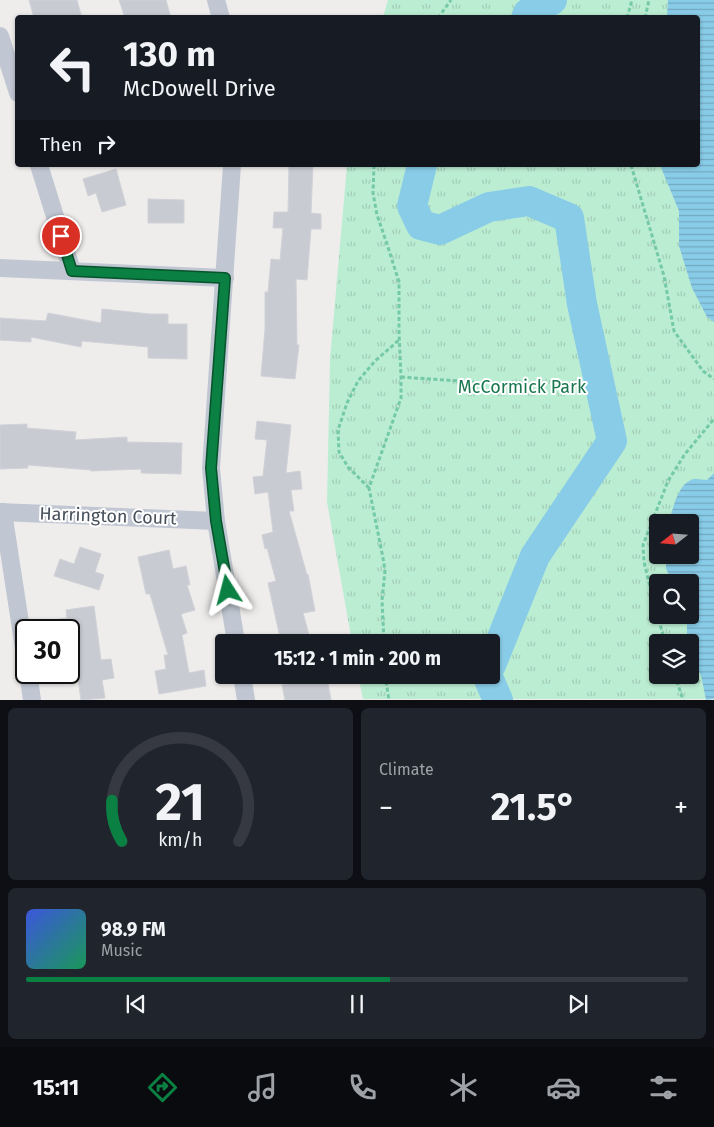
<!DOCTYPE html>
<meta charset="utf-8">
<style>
body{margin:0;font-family:"Fira Sans",sans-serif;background:#20242c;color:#f1f3f6;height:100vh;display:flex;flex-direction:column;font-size:19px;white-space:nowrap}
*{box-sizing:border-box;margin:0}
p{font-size:16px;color:#9ea1a6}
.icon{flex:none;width:28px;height:28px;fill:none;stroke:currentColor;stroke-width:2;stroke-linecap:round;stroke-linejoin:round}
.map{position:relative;height:700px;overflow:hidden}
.panel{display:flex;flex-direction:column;gap:8px;padding:8px;background:#0d0f14;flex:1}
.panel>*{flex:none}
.guide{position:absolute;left:15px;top:15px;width:685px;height:152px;border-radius:5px;box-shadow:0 1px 4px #0004;background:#171b24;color:#f1f3f6;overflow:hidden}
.needle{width:32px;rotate:253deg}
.fabs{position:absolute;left:649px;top:514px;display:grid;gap:10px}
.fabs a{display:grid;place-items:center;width:50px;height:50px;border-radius:5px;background:#171b24;box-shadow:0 1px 4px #0004;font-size:25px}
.speed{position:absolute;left:15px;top:619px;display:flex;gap:10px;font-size:25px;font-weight:700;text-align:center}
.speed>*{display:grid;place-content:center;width:65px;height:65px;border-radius:50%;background:#171b24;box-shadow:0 1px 4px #0004;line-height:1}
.speed .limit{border:2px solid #111;border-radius:8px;background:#fff;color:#111}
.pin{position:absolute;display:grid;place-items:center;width:42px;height:42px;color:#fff;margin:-21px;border:2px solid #fff;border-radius:50%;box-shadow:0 1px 5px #0007}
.me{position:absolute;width:55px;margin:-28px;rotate:351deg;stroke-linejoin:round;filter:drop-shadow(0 0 4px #0008)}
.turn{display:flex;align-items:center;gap:18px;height:105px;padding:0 25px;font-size:22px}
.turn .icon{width:65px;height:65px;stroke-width:2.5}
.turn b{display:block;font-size:35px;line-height:42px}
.then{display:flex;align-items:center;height:48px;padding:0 25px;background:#0003;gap:10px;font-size:19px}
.big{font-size:38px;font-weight:700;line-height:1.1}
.panel .tile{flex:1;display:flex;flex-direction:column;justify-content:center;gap:8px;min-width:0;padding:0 18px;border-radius:8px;background:#20242c}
.panel .dial{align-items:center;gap:0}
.dial svg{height:130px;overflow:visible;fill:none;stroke:#363941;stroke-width:7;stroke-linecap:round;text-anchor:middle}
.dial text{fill:#f1f3f6;stroke:none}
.song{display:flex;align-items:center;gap:15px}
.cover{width:60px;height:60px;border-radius:8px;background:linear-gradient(135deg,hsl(230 70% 55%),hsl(150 70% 35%))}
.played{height:5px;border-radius:2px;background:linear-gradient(90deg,#0b8043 55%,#363941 55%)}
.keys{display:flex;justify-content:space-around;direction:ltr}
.heat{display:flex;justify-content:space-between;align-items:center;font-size:28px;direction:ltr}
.panel .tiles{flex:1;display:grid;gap:8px;grid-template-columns:1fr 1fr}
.tile:last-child{grid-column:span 2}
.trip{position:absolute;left:215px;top:634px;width:285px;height:50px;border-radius:5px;background:#171b24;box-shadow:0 1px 4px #0004;font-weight:700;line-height:50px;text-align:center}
.dock{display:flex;height:80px;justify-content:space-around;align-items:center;background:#090b0e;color:#9ea1a6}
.dock .icon{width:35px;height:35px}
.dock .on{color:#0b8043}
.dock b{font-size:22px;color:#f1f3f6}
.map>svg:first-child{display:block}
.park{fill:url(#park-tufts);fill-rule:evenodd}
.water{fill:url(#water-rules)}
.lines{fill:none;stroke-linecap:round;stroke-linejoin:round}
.river{stroke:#89cce8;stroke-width:30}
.building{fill:#c9cbd2;stroke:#d0d2d8}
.path{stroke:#74c9a7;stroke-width:3;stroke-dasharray:4 2.5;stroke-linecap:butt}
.minor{stroke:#c0c7d2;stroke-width:18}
.route-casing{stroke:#07532c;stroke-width:12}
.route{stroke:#0b8043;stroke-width:9}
.labels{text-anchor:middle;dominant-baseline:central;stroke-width:4;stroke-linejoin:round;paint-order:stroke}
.park-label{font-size:18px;fill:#197750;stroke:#fff}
.street-label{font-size:18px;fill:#454e59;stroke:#fff}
</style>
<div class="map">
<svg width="714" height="700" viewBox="0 0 714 700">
<defs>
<pattern id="park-tufts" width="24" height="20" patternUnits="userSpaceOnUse" patternTransform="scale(1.25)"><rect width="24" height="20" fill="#bbedd2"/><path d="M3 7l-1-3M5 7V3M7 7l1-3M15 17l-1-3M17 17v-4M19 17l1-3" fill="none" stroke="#a2cdb7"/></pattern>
<pattern id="water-rules" width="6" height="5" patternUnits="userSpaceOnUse" patternTransform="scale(1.25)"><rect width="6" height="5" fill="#89cce8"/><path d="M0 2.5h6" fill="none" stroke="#72a8bf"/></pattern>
</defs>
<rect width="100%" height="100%" fill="#efedec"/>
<path class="park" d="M388,0H714V699H363L358,675H491V642H352L327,502L330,359L347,165H698V18L383,17ZM658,522H690V555H658ZM658,582H690V615H658ZM658,642H690V675H658Z"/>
<g class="water">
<polygon points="668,0 714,0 714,322 707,317 692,288 679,246 679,211 660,165 698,165 698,18 667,17"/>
<path d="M714,473V699L706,700L701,675L692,661L690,654V642H687V621L686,615H690V582H673L666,569V555H690V522H669C673,509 677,486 691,480C695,478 702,480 707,480Z"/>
</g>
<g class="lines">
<g class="river">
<polyline points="526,18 528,13 552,0"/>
<polyline points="422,165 412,206 421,225 440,230 489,207 529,201 569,218 582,304 612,441 535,556 491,665"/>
<polyline points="487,675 498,700"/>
</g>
</g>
<g class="building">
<polygon points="29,0 77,0 82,18 34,18"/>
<polygon points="119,0 166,0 171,18 125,18"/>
<polygon points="289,165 313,165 311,213 321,214 321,229 311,229 307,280 296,279 297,345 299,345 295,379 261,376 265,329 265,292 268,292 271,259 280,260 283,228 273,228 274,212 288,212"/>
<polygon points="116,169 126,205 102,212 96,193 88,196 83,179"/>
<polygon points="148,199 184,200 184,223 148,223"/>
<polygon points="102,309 150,314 168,314 168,324 187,324 187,359 148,358 148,347 82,341 81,347 31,337 31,342 0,340 0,318 46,321 48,313 101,323"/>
<polygon points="257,421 291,425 286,473 300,471 302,489 291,490 294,511 289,511 307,575 308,574 315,611 303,613 311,642 281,642 268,583 276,581 267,548 265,549 262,535 273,532 268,492 255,494 253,477 263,476 267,440 255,439"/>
<polygon points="27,424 27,428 76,432 75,440 127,437 127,442 182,443 181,474 141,473 141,469 91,471 91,470 28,465 28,468 0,469 0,425"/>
<polygon points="80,547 101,554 95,572 104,575 99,590 54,576 60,559 74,564"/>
<polygon points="169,550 173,569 186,566 190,585 187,585 195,610 181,614 187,633 182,635 189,673 204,670 206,686 159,694 155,671 166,669 164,655 168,655 150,594 146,594 138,557"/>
<polygon points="94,606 101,660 111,659 114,678 102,680 105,698 81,700 78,679 69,680 69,663 78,662 74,634 69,635 69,630 40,630 39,622 67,618 66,610"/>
<polygon points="327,677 331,700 285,700 282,685"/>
</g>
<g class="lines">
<g class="path">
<polyline points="438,18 451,0"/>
<polyline points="627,18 632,0"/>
<polyline points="645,18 649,0"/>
<polyline points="374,165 373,193 377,215 387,244 399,282 399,332 401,377 401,398 369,488 383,558 385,571 382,600 384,642"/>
<polyline points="631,165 664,276 674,331 703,371 714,379"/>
<polyline points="401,377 474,382"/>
<polyline points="369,488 348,467 339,452 338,430 347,403 358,381 375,361 399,340"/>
<polyline points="665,642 654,603 644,562 643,545 668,481 685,454 714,419"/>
<polyline points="385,675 389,700"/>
<polyline points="675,675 683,700"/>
</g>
<g class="minor">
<polyline points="216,0 221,18"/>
<polyline points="0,36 18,93"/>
<polyline points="39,165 72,271"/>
<polyline points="232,165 211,468 216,521 236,642"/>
<polyline points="0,268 225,278"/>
<polyline points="0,512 216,521"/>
<polyline points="3,512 26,661"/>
<polyline points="28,672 32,700"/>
<polyline points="242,675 246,700"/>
</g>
</g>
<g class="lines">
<g class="route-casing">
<polyline id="route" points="61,236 72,271 225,278 211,468 216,521 228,590"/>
</g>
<use href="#route" class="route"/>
</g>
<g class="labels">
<g class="park-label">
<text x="522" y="387">McCormick Park</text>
</g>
<g class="street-label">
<text transform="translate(108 516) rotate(2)">Harrington Court</text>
</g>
</g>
</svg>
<div class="fabs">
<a><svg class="needle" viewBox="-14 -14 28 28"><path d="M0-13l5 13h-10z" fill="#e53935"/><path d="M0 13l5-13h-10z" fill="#9ea1a6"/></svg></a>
<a><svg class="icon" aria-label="search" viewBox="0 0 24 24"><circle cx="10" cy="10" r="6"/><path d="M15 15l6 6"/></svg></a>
<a><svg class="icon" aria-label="layers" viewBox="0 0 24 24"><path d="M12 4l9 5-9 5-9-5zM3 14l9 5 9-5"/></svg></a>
</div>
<div class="speed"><div class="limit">30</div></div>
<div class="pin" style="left:61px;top:236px;background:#d93025"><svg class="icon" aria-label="arrive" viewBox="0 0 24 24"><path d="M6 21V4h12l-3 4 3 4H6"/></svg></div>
<svg class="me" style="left:228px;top:590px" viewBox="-20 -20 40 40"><path d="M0-17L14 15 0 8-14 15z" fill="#0b8043" stroke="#fff" stroke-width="4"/></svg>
<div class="trip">15:12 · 1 min · 200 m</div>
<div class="guide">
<div class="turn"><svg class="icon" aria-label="left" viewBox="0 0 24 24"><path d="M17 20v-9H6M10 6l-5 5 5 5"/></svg><div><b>130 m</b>McDowell Drive</div></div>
<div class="then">Then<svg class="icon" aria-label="right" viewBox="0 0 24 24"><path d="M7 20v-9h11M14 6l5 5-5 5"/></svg></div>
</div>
</div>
<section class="panel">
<div class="tiles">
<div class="tile dial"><svg viewBox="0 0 100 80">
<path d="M14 69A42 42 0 1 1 86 69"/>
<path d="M14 69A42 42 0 0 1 8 44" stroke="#0b8043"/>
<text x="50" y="56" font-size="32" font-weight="700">21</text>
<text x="50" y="72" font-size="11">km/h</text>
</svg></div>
<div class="tile"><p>Climate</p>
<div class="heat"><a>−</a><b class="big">21.5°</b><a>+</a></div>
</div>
<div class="tile">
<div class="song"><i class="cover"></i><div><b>98.9 FM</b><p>Music</p></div></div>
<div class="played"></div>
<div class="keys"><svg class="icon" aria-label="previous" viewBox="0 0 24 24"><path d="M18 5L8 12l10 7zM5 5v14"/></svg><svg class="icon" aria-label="pause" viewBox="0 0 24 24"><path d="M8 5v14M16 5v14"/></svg><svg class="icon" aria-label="next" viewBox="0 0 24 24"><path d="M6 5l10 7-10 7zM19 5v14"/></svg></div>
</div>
</div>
</section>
<nav class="dock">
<b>15:11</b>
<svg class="icon on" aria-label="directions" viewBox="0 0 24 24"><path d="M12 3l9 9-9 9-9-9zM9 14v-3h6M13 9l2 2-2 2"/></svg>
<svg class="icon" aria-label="music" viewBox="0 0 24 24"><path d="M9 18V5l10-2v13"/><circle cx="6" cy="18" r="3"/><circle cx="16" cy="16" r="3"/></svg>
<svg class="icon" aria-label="phone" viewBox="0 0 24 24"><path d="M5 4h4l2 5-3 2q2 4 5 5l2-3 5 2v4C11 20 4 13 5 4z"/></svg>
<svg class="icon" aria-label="climate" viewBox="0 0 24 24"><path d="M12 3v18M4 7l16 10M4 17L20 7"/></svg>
<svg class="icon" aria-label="car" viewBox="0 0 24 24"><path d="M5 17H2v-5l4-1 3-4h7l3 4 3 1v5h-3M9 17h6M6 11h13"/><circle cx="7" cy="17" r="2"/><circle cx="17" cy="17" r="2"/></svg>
<svg class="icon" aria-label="filters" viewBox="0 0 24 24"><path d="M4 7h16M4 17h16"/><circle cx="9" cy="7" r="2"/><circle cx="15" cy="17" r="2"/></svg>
</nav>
